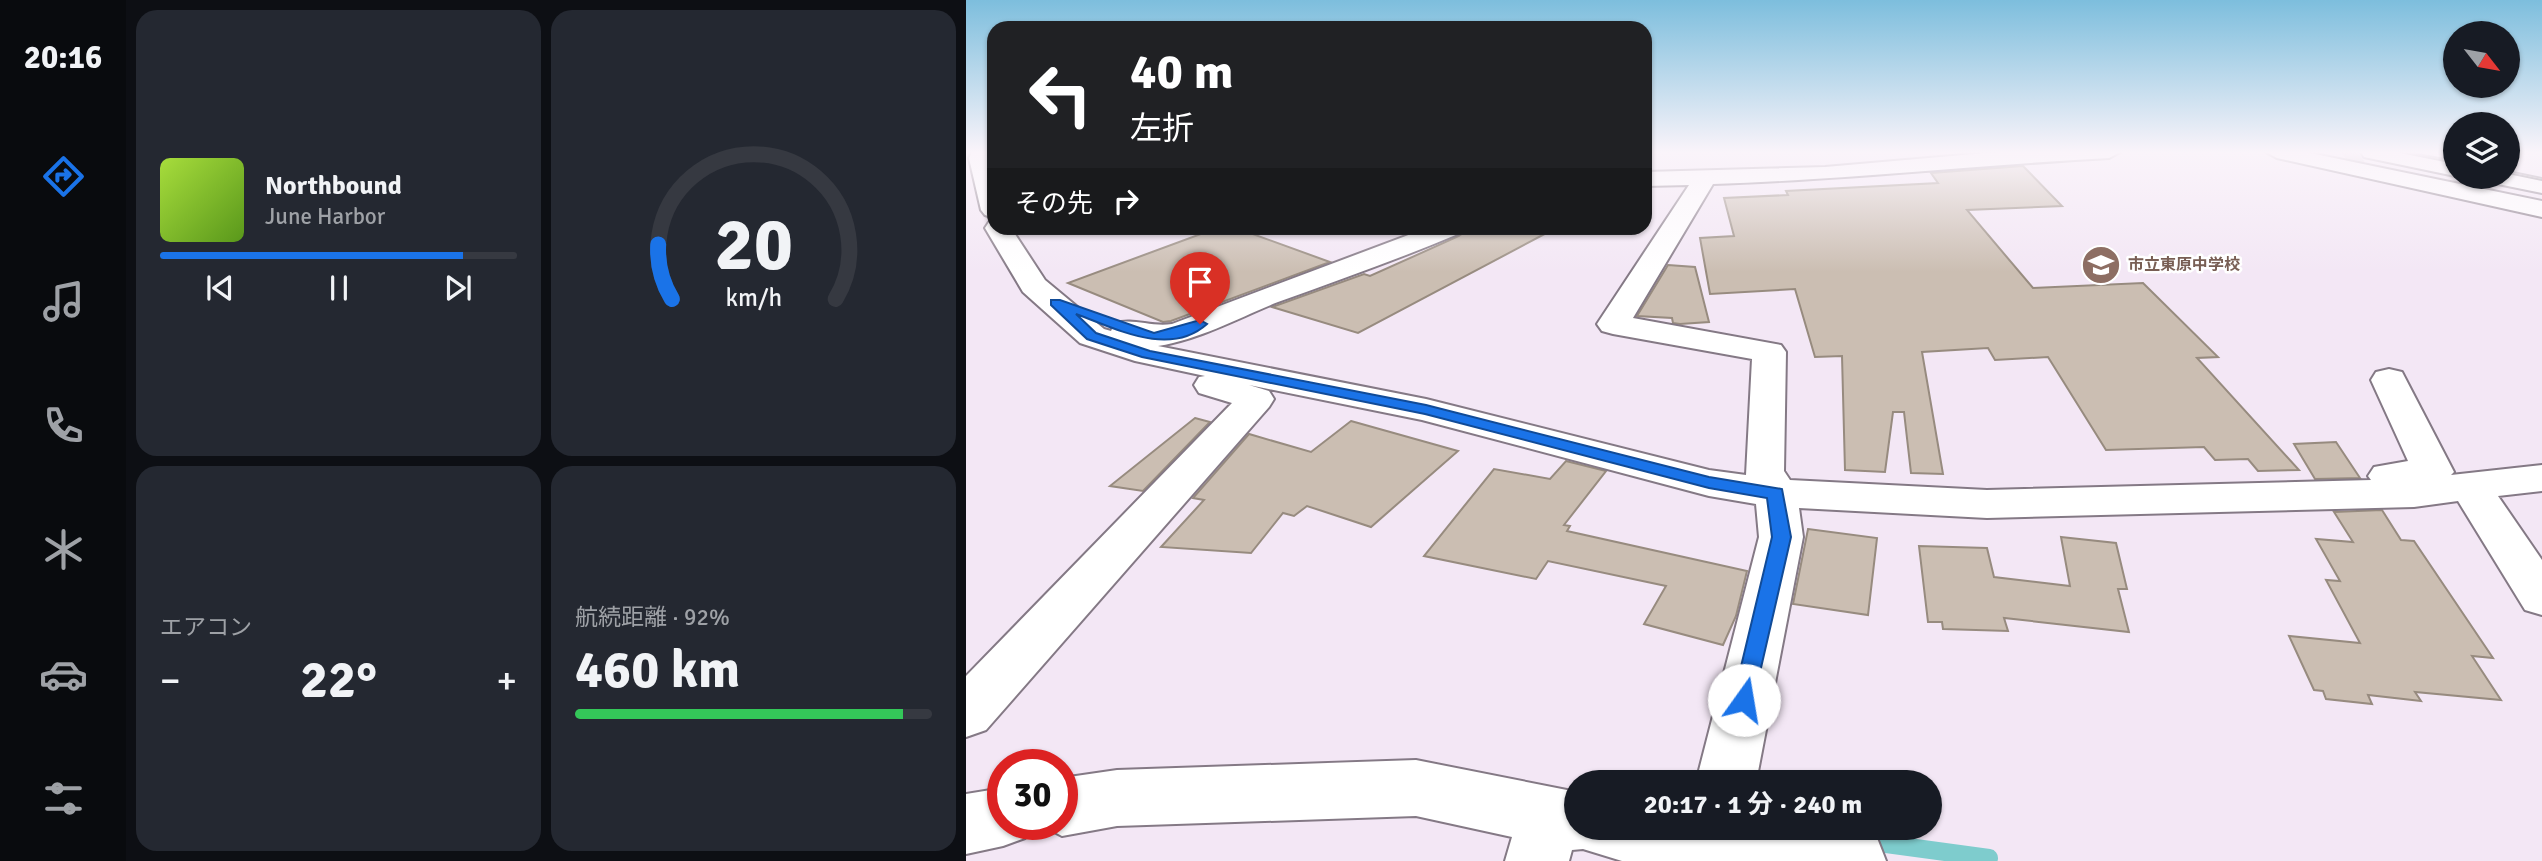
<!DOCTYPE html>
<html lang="ja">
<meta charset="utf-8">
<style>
body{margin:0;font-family:Signika,"Noto Sans JP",sans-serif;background:#242831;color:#f1f3f6;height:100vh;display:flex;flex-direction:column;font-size:26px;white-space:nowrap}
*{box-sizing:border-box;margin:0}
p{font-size:23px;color:#9ea1a6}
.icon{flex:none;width:38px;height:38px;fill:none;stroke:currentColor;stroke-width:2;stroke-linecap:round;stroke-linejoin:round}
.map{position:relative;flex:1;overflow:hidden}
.drawer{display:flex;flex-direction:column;gap:10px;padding:10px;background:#0d0f14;width:840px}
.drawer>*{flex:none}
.banner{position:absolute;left:21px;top:21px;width:665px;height:214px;border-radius:21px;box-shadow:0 2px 5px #0004;background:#202124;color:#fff;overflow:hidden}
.needle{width:46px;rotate:121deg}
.buttons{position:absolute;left:1477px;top:21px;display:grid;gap:14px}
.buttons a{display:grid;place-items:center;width:77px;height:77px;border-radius:50%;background:#171b24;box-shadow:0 2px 5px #0004;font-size:35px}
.speed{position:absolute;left:21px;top:749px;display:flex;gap:14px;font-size:35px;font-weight:700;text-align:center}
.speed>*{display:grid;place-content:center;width:91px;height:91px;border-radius:50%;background:#171b24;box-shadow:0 2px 5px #0004;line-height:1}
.speed .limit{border:10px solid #d22;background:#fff;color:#111}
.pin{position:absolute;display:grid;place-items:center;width:60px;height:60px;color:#fff;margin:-72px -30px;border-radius:50% 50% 50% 0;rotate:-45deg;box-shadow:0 0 7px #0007}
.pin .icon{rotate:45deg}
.me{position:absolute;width:77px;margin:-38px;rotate:13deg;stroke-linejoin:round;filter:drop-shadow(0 0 5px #0008)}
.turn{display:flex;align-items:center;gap:24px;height:147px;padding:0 28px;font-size:32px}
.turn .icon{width:91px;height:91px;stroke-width:2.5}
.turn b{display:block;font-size:49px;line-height:60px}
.then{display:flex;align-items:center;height:66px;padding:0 28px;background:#0003;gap:14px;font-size:26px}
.big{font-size:52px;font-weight:700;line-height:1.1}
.drawer .card{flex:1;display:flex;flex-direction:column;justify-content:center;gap:10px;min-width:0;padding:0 24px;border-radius:21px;background:#242831}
.drawer .dial{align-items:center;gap:0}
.dial svg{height:182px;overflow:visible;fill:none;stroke:#363941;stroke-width:7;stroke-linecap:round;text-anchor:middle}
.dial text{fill:#f1f3f6;stroke:none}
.song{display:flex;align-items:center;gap:21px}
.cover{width:84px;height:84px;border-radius:10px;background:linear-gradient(135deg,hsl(80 70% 55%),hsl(90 70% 35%))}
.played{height:7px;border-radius:4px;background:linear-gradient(90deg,#1a73e8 85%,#363941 85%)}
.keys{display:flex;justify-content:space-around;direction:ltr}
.heat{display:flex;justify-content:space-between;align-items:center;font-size:38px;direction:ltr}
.charge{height:10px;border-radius:5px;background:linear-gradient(90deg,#34c759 92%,#363941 0)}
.drawer .tiles{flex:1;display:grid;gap:10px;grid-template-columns:repeat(2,1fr)}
.trip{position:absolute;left:598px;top:770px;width:378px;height:70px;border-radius:35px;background:#171b24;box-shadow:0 2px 5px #0004;font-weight:700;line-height:70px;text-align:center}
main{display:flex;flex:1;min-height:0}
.menu{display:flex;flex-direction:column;width:126px;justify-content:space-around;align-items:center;background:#090b0e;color:#9ea1a6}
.menu .icon{width:49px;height:49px}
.menu .selected{color:#1a73e8}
.menu b{font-size:32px;color:#f1f3f6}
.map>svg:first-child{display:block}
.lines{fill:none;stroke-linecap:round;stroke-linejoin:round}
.stream{stroke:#7ecccd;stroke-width:18}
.building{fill:#cbbeb2;stroke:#978b7f;stroke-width:2}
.minor-tunnel{stroke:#cbc0cc;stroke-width:24;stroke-dasharray:24 12;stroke-linecap:butt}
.minor-casing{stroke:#847985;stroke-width:4}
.highway-casing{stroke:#847985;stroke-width:4}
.minor{fill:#fff;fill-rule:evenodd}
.highway{fill:#fff;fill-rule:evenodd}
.tram{stroke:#716a72;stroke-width:2}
.route{fill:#1a73e8;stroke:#114b97;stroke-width:2}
.labels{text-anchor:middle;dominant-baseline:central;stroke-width:5;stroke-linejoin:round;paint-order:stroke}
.far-education-label{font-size:16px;font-weight:bold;fill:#785e54;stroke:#fff;text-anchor:start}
</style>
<main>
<nav class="menu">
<b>20:16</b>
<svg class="icon selected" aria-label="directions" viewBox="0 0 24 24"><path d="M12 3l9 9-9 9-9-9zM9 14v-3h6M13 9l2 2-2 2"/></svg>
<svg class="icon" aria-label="music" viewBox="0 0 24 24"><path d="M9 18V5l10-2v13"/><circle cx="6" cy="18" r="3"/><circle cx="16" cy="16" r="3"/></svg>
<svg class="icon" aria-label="phone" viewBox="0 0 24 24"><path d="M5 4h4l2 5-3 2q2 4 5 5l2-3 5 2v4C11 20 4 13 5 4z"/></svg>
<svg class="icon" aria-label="climate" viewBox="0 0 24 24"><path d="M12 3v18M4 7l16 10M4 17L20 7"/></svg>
<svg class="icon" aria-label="car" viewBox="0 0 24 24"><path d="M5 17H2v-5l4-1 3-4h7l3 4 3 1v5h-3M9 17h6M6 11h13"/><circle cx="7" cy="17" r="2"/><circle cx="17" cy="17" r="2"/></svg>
<svg class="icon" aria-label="filters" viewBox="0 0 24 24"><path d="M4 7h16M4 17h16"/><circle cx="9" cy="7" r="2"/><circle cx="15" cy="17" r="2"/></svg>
</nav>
<section class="drawer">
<div class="tiles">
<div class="card">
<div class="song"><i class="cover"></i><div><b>Northbound</b><p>June Harbor</p></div></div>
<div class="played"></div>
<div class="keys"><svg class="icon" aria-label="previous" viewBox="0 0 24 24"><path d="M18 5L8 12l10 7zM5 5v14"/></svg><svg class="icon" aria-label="pause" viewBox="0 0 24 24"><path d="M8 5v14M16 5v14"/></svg><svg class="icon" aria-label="next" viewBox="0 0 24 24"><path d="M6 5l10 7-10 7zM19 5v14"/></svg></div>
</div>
<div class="card dial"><svg viewBox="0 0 100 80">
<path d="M14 69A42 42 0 1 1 86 69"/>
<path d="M14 69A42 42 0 0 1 8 45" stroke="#1a73e8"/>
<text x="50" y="56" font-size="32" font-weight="700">20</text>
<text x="50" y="72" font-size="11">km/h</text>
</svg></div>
<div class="card"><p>エアコン</p>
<div class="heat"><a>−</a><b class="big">22°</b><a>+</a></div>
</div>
<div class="card"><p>航続距離 · 92%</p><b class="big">460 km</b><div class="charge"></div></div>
</div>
</section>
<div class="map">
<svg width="1576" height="861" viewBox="0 0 1576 861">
<rect width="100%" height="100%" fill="#f3e7f5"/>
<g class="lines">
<g class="stream">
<polyline points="798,828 821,831"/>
<polyline points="898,841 1023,858"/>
</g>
</g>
<g class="building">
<polygon points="1057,166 1096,206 1001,210 1067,288 1177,283 1252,357 1231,358 1333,470 1292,471 1282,459 1249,460 1238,447 1140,450 1082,357 1029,360 1022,348 956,352 977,474 945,473 938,412 927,412 919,472 879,470 876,356 849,357 829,289 744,294 734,238 768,236 758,198 822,195 820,191 972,183 965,173"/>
<polygon points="251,228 270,228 364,262 205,321 197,322 102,283"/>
<polygon points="504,228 590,228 392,333 306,307 398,274 404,276 493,236"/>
<polygon points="702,265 729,267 743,322 714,324 707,323 706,318 671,316"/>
<polygon points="229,418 244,422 177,491 144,486"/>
<polygon points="385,421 492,451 405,527 341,506 328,516 317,513 285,553 195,547 238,500 227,498 283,434 345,452"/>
<polygon points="1370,442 1394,478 1349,479 1328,444"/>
<polygon points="600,461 640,471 598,525 604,526 601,531 781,571 770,616 757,645 678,624 700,586 582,561 570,579 458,556 528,469 584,479"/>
<polygon points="1416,510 1435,540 1448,541 1527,658 1506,656 1535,700 1449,692 1455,701 1402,695 1406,704 1360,699 1357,691 1348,690 1323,636 1394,643 1360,580 1374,581 1350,539 1387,542 1368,512"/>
<polygon points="842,529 911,538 902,615 827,604"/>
<polygon points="1095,537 1150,543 1161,589 1152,589 1163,632 1038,618 1042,631 977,629 976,622 962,622 953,546 1021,548 1028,577 1104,586"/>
</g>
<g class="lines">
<polyline class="minor-tunnel" points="1381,160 1391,152"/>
<g class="minor-casing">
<g id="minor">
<polygon points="6,152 27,152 28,218 19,215 15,210 3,158"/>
<path d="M1031,152H1154L1143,158C1011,165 879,180 747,184L667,318L815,345L820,352L818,471L824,480L1021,490L1405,480L1402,476L1408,467L1442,461L1405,380L1410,372L1423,369L1436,372L1488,472L1485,475L1576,465V491L1532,496L1576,560V615L1559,610L1492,501L1448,507L1021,518L833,508L837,537L790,782H730L793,537L790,504L743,496L456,420L283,385L303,391L308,399L303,407L20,730L0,737V676L266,403L233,393L228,385L233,377L239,376L169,361L114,343L57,292L19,228L23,222L28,221V228H45L79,280L138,329L145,331L149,323C168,318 185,327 206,324L461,228H496L492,234C433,259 373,280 312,302C272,318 235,339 192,346L460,399L743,470L780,475L786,359L647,334L636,331L631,324L723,185L679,186V172L859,167Z"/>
<polygon points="1300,152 1339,152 1576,201 1576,217 1311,158"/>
<polygon points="450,760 611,792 611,828 888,829 911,838 920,861 656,861 617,849 606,850 603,861 539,861 546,837 450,816 151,826 96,836 73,824 96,824 96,778 151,770"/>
<polygon points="37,788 37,824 65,824 59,838 37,846 0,854 0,794"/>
</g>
</g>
<g class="highway-casing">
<g id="highway">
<polygon points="1395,152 1436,152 1489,162 1489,176 1398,157"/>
<polygon points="1542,172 1576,179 1576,193 1522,182 1518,177 1542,177"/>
</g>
</g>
<use href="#minor" class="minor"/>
<use href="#highway" class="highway"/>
<g class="tram">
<polyline points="1434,152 1489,163"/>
<polyline points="1542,173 1576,180"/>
</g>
</g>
<linearGradient id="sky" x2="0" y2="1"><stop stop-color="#7dbedd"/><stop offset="0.56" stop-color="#faf4fa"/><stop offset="1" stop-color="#faf4fa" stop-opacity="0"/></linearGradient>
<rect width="1576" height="272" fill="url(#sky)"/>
<path class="route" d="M85,300H94L188,333L234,320L241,324C203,358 149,328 110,314L130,333L184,351L460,405L743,477L816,489L825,537L786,707L778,710L770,707L767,700L806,537L801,498L743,488L459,414L176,357L121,339L85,305Z"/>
<defs>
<g id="school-disc" transform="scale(2.0125)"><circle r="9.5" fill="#8d6e63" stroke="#fff"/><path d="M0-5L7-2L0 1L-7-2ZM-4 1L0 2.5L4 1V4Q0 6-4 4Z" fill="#fff"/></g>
</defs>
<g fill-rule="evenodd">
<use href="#school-disc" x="1135" y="265"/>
</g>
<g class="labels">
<g class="far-education-label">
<text x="1162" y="265">市立東原中学校</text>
</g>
</g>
</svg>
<div class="buttons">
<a><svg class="needle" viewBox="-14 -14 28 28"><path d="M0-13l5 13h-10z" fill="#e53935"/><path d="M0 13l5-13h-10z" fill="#9ea1a6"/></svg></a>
<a><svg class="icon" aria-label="layers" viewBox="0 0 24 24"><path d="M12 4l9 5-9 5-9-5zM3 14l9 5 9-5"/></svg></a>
</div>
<div class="speed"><div class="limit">30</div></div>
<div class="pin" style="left:234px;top:324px;background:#d93025"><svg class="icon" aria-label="arrive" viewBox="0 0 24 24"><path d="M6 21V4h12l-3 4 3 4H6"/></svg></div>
<svg class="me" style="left:778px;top:700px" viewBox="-20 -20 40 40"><circle r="19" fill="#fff"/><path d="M0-13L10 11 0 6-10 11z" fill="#1a73e8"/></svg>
<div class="trip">20:17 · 1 分 · 240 m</div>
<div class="banner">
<div class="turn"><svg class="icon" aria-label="left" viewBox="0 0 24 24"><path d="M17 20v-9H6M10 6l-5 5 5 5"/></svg><div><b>40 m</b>左折</div></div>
<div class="then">その先<svg class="icon" aria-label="right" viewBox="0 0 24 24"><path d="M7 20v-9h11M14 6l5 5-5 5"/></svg></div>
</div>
</div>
</main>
